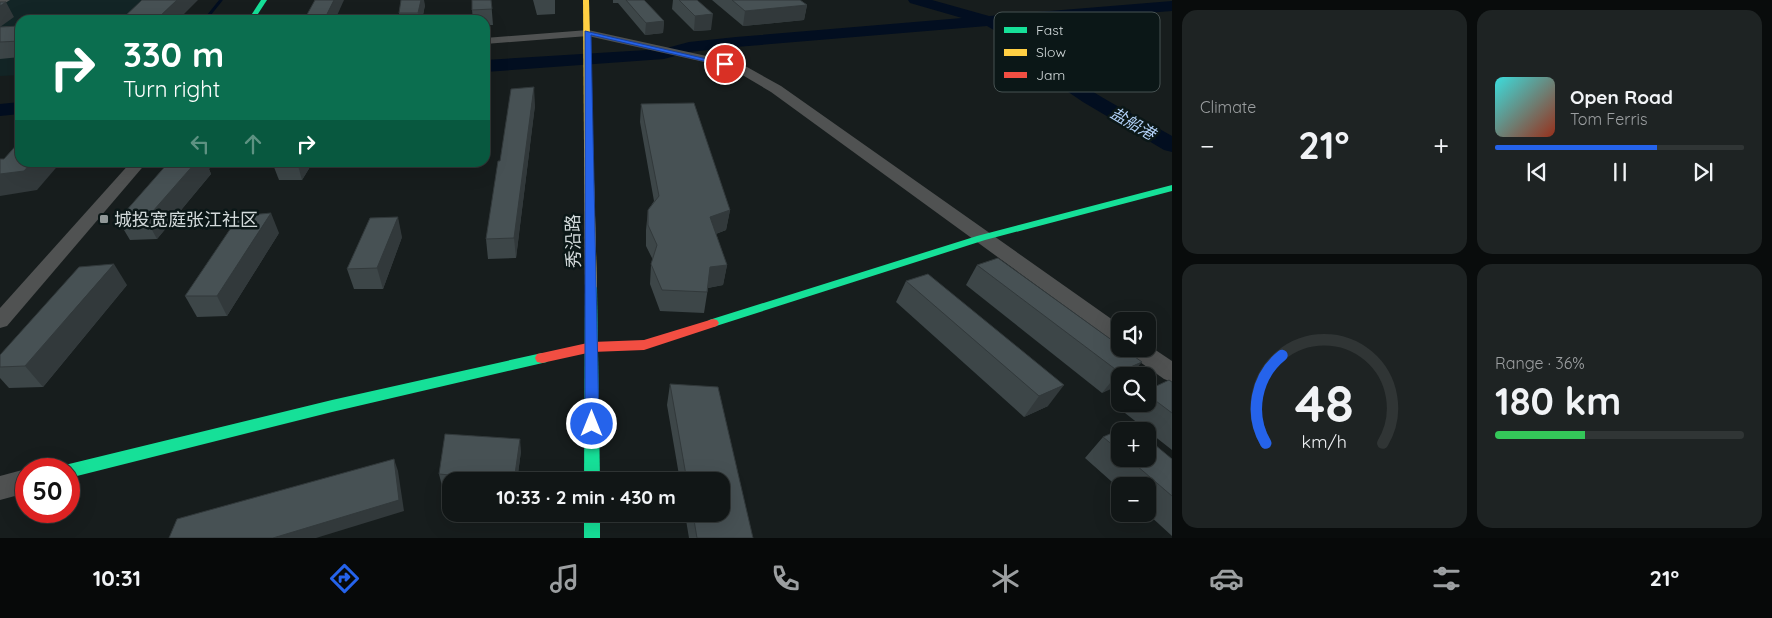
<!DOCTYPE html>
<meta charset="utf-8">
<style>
body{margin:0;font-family:Quicksand,"Noto Sans SC",sans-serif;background:#1e2323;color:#f1f3f6;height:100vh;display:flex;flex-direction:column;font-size:19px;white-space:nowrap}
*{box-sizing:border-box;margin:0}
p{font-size:16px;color:#9c9fa1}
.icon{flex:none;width:28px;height:28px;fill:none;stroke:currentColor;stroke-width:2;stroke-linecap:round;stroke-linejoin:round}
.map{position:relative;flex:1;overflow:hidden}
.side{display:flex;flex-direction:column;gap:10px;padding:10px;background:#090c0c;width:600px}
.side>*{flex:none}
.banner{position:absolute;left:15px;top:15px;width:475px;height:152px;border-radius:15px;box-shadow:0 5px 20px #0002,0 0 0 1px #303535;background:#0b6e4f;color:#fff;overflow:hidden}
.tools{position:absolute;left:1111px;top:312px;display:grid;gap:10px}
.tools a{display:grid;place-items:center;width:45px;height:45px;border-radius:10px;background:#111616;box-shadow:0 5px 20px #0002,0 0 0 1px #303535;font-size:25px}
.speed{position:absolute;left:15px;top:458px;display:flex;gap:10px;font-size:25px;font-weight:700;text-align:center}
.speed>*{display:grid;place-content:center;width:65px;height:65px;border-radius:50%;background:#111616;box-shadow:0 5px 20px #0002,0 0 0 1px #303535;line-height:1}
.speed .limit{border:8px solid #d22;background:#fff;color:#111}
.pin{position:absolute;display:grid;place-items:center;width:42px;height:42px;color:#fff;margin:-21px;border:2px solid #fff;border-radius:50%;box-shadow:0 1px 5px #0007}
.me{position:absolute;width:55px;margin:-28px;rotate:0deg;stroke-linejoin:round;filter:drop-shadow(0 0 4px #0008)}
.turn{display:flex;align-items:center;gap:18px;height:105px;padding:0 25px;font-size:22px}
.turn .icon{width:65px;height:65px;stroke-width:2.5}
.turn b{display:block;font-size:35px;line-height:42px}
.lanes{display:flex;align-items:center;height:48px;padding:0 25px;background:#0003;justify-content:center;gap:25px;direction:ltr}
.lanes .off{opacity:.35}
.big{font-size:38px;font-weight:800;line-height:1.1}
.side .tile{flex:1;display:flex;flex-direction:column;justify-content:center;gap:8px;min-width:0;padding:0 18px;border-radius:15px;background:#1e2323}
.side .dial{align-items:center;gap:0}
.dial svg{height:130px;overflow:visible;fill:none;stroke:#303535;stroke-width:7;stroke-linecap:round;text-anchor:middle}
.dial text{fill:#f1f3f6;stroke:none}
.song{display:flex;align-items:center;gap:15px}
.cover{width:60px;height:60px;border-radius:8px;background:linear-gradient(135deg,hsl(180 70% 55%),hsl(10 70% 35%))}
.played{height:5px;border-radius:2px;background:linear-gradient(90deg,#2563eb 65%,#303535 65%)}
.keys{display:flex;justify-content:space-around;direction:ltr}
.heat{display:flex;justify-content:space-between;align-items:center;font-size:28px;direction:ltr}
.charge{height:8px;border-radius:4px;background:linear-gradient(90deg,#34c759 36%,#303535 0)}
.side .tiles{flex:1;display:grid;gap:10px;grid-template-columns:repeat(2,1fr)}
.trip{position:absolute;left:442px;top:472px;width:288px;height:50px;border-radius:15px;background:#111616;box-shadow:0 5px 20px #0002,0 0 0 1px #303535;font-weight:800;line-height:50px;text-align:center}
.menu{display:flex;height:80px;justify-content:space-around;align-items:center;background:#070909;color:#9c9fa1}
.menu .icon{width:35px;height:35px}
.menu .active{color:#2563eb}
.menu b{font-size:22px;color:#f1f3f6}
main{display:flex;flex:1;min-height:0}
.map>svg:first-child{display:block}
.built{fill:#132526}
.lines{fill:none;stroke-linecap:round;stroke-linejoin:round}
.stream{stroke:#020e20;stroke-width:3}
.river{fill:#020e20;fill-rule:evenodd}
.street{fill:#505252;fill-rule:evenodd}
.fast{fill:#16e098;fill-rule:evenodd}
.slow{fill:#ffcf43;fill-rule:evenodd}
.jam{fill:#f24e42;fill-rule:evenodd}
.wall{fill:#3d4648}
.shaded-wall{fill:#32393b}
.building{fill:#475154;stroke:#32393b}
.route{fill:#2563eb;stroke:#184099}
.poi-dot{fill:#919898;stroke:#0b1717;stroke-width:2}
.labels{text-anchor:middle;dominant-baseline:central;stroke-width:5;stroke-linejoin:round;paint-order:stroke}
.far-water-label{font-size:16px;font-style:italic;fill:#b2d1f7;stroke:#0b1717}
.poi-label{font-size:18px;fill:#d3dadb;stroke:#0b1717;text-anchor:start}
.street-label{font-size:18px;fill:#d3dadb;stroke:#0b1717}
.key{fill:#0b1717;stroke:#475252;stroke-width:1}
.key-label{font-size:14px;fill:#d3dadb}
</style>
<main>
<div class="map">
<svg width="1172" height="538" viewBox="0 0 1172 538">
<rect width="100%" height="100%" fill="#171d1d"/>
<polygon class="built" points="0,0 197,0 178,20 20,20 20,75 0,76"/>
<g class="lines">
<polyline class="stream" points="205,20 221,0"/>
<g class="river">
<path d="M908,0H932L989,16L1172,1V11L1008,24C1030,36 1044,56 1063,71C1096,97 1136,115 1172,136V152L1164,150L1083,102L1049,79L1009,39L987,26L736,47L690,52L664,59L485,72V60L663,49L689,42L736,37L962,18L910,3Z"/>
<polygon points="20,102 20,114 0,116 0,104"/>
</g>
<g class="street">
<polygon points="0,0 10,0 0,6"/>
<polygon points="588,30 711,57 747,67 781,86 1120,325 1120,344 1113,341 771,92 739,73 704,62 588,36 485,44 485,38"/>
<polygon points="131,162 147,162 7,326 0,328 0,308"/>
<polygon points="1148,345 1172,361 1172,382 1164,379 1130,355 1127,349 1148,349"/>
<polygon points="26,469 26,493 0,500 0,476"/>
</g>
<g class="fast">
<polygon points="261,0 267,0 254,20 248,20"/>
<polygon points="1172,185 1172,191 985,240 713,327 709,326 707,323 709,320 977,236"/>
<polygon points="591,283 597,287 600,481 584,481 585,287"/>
<polygon points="542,353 547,354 549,358 547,362 332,412 69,478 69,469 62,469 64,466 69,464 332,400"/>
<rect x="584" y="514" width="16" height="24"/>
</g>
<polygon class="slow" points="583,0 589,0 597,287 591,291 585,287"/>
<polygon class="jam" points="713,319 717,320 719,323 717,326 644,350 592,352 542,363 537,362 535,358 537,354 542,353 592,342 644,340"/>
</g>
<g class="wall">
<polygon points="491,0 493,25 485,25 485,20 473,20 472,10"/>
<polygon points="533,0 555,0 555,14 537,15"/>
<polygon points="613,0 644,0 664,21 663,33 645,35 618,3 613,3"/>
<polygon points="673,0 697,0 711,30 694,31 672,9"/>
<polygon points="712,0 800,0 807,5 804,20 743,26"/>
<polygon points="425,5 422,20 400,20 399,13"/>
<polygon points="20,26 20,57 0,59 0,27"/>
<polygon points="641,104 730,210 726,230 716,234 727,265 723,285 708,288 704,313 660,311 650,284 651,264 653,260 646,246 646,230 648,210 654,201 640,122"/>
<polygon points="535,105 516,258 488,259 486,239 500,161"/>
<polygon points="169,162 214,162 209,169 211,174 157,239 130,240 118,220"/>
<polygon points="272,162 313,162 302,180 279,180"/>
<polygon points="279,233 227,316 197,317 185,296"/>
<polygon points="402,237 383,289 354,289 347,269"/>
<polygon points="977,265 1130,376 1102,393 966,285"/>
<polygon points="928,274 1048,406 1024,417 896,302 906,281"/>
<polygon points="127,285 43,387 9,388 0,378 0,355"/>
<polygon points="1172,382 1172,450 1125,413 1133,404 1148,404 1148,390"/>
<polygon points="670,384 753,538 689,538 685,514 721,514 721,481 680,481 667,405"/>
<polygon points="1120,431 1120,459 1172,459 1172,536 1148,514 1148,486 1120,486 1120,489 1085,458 1103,437"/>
<polygon points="521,451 517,481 451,481 451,487 442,486 439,474"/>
</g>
<g class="shaded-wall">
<polygon points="177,0 198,0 178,20 160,20 159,17"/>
<polygon points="334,0 344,0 335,20 324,20"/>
<polygon points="420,0 424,0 425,5 422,20 420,20 418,13"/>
<polygon points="6,2 14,17 0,27 0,6"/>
<polygon points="807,5 804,20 743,26 745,11"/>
<polygon points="713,14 711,30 694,31 695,16"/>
<polygon points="664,21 663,33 645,35 646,23"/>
<polygon points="534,87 535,105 516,258 514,238"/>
<polygon points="32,162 61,162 37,190 0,196 0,174"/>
<polygon points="196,162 214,162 209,169 211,174 157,239 146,219"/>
<polygon points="297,162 313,162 302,180"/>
<polygon points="730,210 726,230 707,237 710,217"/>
<polygon points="271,213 279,233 227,316 217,296"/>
<polygon points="398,217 402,237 383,289 377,268"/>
<polygon points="114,264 127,285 43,387 25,366"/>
<polygon points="727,265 723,285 707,288 710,267"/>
<polygon points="1142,362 1130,376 1120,376 1120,385 1102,393 1119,372"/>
<polygon points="1064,385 1048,406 1024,417 1039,396"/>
<polygon points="520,439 521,451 517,481 514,481"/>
<polygon points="394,459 398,471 404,511 316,538 273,538"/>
</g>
<g class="building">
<polygon points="142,0 177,0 159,17 170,17 168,20 116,20 117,19 123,18"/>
<polygon points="315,0 334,0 324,20 304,20"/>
<polygon points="401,0 421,0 418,13 399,13"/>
<polygon points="472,0 491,0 492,9 472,10"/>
<polygon points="626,0 644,0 664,21 646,23"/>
<polygon points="679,0 697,0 713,14 695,16"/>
<polygon points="732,0 800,0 807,5 745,11"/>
<polygon points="0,2 6,2 0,6"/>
<polygon points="20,26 20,41 0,42 0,27"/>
<polygon points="534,87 514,238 486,239 498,161 500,161 511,89"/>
<polygon points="694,103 730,210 710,217 727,265 710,267 707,292 662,290 651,264 657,245 648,225 648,210 659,196 641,104"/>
<polygon points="20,141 20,162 32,162 24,171 0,174 0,159 4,159"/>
<polygon points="169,162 196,162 146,219 118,220"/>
<polygon points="271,213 217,296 185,296 239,216"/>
<polygon points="398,217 377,268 347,269 370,218"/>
<polygon points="998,258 1120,346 1120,349 1124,349 1142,362 1119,372 977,265"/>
<polygon points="114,264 25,366 0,367 0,355 79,267"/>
<polygon points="928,274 1064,385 1039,396 906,281"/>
<polygon points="1169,380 1172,382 1172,413 1148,395 1148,390"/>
<polygon points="670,384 718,387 753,538 697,538 693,514 721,514 721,481 687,481"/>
<polygon points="1130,425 1137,431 1120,431 1120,451 1103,437"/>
<polygon points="445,434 520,439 514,481 439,474"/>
<polygon points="1148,439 1172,459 1172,496 1129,459 1148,459"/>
<polygon points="394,459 399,500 273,538 169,538 177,519"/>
</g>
<polygon class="route" points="585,31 729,64 725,66 591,35 599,424 597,428 592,430 587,428 585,424"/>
<rect class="poi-dot" x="99" y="214" width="10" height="10" rx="2.5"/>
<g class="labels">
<g class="far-water-label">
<text transform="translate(1133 123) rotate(30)">盐船港</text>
</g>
<g class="poi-label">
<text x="114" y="219">城投宽庭张江社区</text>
</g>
<g class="street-label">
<text transform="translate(573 241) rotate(-91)">秀沿路</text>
</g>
</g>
<rect x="994" y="12" width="166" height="80" rx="8" class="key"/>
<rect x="1004" y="27" width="23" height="6" fill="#16e098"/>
<rect x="1004" y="49" width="23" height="7" fill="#ffcf43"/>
<rect x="1004" y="72" width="23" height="6" fill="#f24e42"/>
<g class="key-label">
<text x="1036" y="35">Fast</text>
<text x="1036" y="57">Slow</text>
<text x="1036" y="80">Jam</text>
</g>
</svg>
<div class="tools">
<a><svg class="icon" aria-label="sound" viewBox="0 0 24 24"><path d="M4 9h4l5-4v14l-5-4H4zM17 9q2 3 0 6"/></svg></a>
<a><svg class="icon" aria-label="search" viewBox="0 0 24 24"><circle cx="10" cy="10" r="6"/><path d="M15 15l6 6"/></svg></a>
<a>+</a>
<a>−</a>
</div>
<div class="speed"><div class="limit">50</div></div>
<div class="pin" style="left:725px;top:64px;background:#d93025"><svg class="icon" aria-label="arrive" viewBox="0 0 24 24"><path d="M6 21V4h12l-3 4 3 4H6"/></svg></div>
<svg class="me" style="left:592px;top:424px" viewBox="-20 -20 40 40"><circle r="17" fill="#2563eb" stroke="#fff" stroke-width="3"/><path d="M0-11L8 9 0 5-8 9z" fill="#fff"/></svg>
<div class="trip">10:33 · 2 min · 430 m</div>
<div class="banner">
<div class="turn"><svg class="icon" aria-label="right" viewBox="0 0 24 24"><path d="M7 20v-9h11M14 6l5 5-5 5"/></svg><div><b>330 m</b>Turn right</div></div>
<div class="lanes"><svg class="icon off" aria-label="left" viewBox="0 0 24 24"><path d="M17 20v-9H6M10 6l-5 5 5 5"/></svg><svg class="icon off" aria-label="ahead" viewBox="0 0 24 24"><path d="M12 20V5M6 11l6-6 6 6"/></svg><svg class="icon" aria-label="right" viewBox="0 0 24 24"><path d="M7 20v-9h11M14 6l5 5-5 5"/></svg></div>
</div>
</div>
<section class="side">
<div class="tiles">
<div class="tile"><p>Climate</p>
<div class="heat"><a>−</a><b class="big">21°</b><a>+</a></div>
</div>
<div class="tile">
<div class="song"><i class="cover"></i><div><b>Open Road</b><p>Tom Ferris</p></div></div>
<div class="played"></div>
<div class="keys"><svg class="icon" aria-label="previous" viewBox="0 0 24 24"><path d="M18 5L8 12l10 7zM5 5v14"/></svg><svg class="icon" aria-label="pause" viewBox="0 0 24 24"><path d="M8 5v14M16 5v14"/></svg><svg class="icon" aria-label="next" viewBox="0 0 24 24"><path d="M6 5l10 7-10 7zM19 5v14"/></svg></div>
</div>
<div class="tile dial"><svg viewBox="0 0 100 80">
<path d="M14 69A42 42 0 1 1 86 69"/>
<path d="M14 69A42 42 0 0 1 24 15" stroke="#2563eb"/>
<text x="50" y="56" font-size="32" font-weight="700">48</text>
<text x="50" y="72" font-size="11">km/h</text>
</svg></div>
<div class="tile"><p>Range · 36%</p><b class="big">180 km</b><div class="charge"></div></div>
</div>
</section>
</main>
<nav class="menu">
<b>10:31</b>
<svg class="icon active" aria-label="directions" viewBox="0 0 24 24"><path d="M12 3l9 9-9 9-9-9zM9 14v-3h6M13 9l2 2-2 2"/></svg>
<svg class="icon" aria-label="music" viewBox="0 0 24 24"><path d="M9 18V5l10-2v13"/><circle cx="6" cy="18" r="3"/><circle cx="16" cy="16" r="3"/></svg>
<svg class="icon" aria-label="phone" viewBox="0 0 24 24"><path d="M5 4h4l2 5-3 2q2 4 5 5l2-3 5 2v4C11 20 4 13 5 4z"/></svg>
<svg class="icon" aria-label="climate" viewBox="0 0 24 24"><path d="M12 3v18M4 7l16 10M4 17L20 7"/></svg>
<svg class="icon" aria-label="car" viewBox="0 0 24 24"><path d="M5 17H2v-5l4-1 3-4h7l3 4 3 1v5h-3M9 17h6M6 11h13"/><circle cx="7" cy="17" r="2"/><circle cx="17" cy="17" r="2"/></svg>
<svg class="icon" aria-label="filters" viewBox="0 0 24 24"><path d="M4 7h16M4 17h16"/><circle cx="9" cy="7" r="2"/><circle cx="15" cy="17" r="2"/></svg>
<b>21°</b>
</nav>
